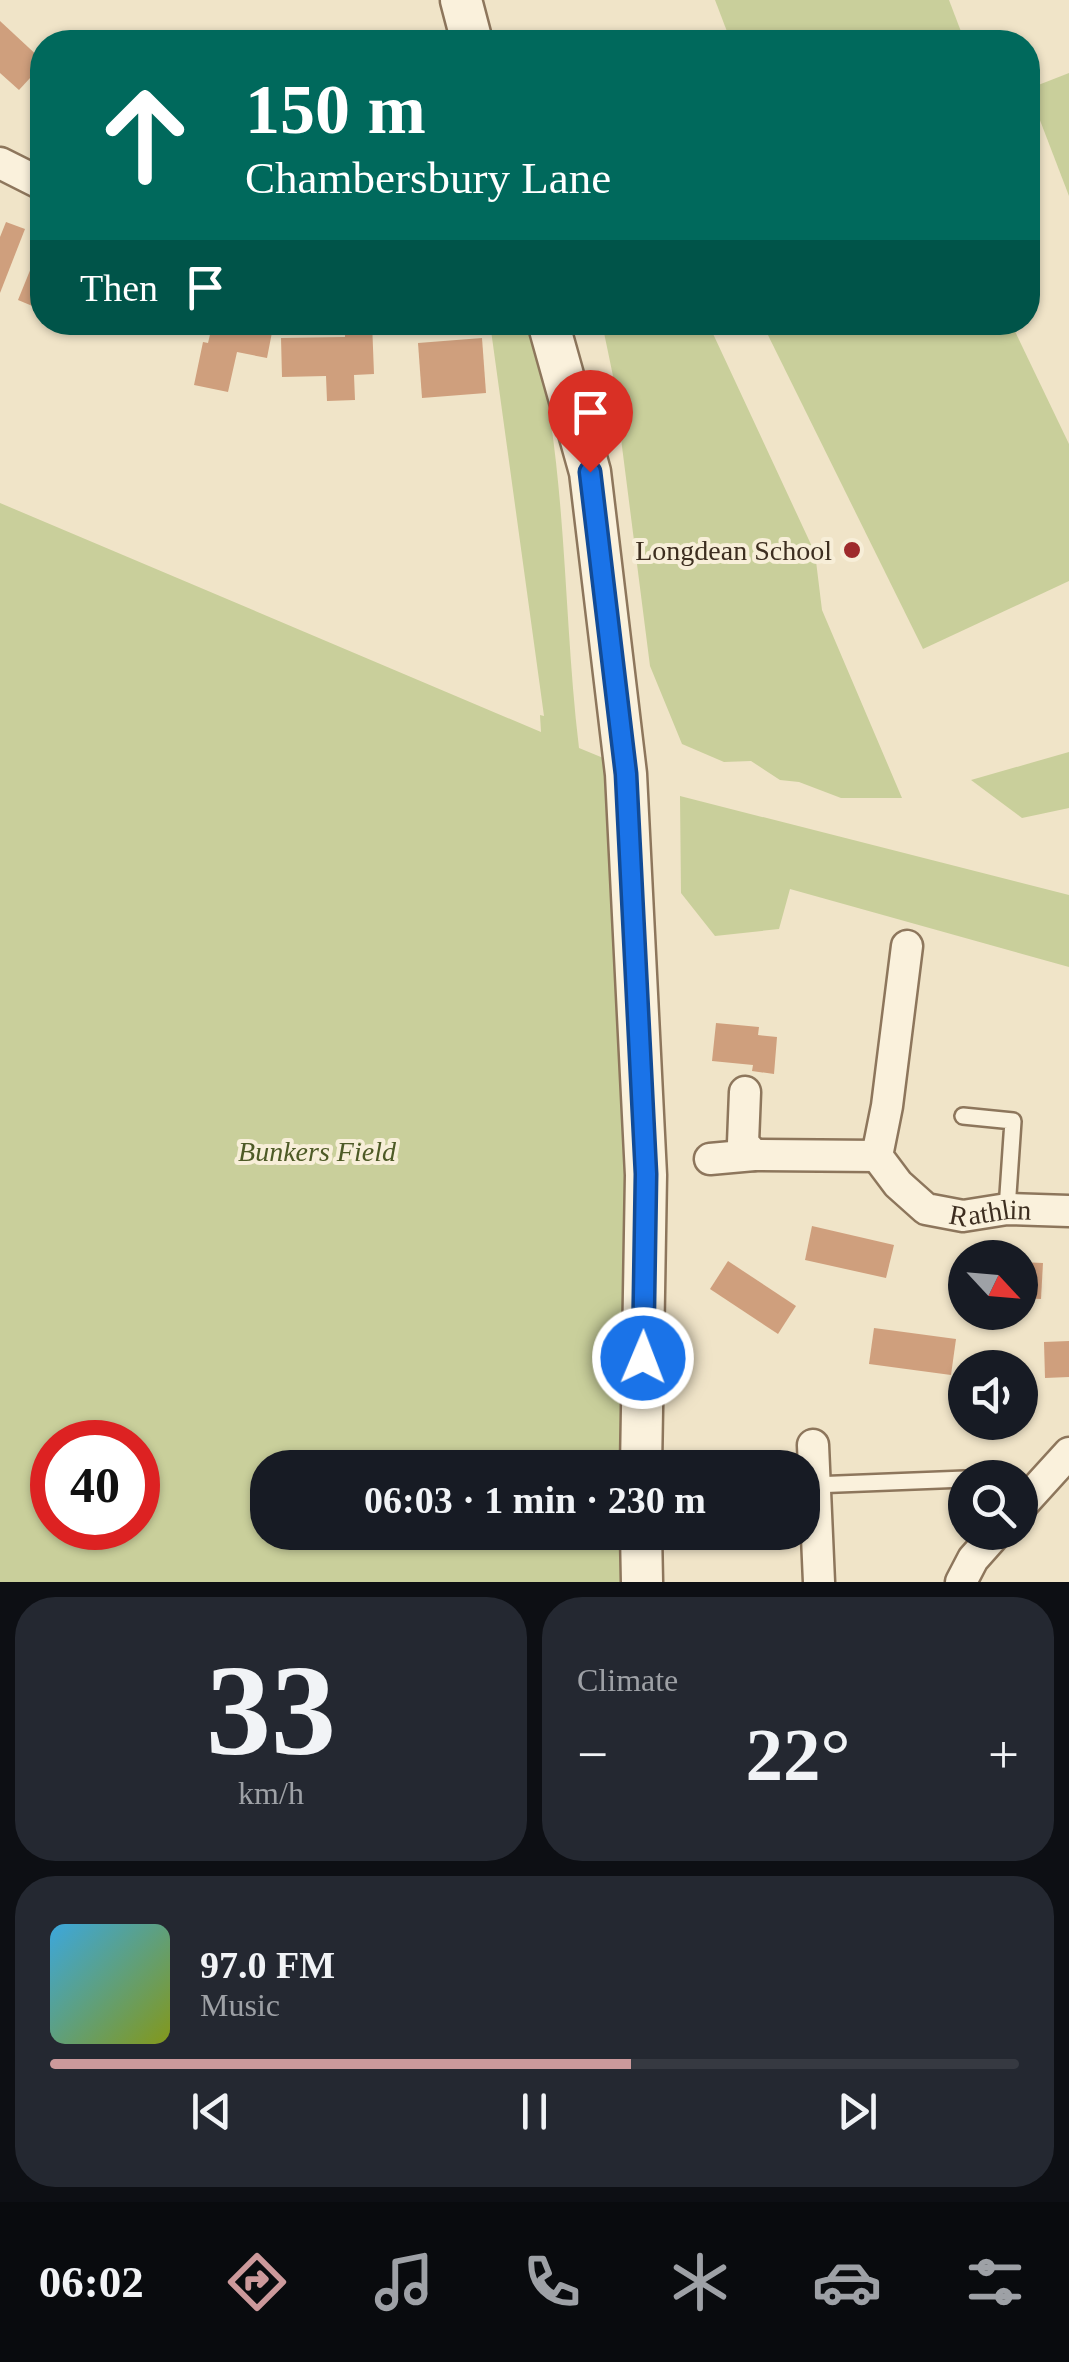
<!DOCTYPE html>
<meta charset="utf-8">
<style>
body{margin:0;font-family:Georgia,serif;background:#242831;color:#f1f3f6;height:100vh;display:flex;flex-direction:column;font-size:38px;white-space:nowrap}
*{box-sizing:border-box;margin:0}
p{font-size:32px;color:#9ea1a6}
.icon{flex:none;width:55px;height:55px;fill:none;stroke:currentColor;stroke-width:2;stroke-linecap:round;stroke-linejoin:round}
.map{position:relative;height:1582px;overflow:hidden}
.drawer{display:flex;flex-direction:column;gap:15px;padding:15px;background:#0d0f14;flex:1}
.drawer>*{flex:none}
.banner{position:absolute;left:30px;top:30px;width:1010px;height:305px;border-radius:40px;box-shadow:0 2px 8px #0004;background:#00695c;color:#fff;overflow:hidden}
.needle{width:65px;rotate:116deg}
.tools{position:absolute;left:948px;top:1240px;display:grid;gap:20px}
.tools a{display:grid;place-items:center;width:90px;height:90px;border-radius:50%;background:#171b24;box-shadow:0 2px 8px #0004;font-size:50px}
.speed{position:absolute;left:30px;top:1420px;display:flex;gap:20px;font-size:50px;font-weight:700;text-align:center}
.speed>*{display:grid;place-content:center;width:130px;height:130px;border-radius:50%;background:#171b24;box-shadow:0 2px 8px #0004;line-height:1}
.speed .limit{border:15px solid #d22;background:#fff;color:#111}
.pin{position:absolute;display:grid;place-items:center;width:85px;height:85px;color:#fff;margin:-102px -42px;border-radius:50% 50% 50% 0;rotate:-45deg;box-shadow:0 0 10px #0007}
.pin .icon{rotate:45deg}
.me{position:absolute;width:110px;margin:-55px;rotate:1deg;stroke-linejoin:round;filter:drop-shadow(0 0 8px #0008)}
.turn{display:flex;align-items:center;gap:35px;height:210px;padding:0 50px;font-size:45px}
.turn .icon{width:130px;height:130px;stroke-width:2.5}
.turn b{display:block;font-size:70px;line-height:85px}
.then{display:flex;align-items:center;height:95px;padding:0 50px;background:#0003;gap:20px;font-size:38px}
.big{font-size:75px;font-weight:700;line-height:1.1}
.drawer .widget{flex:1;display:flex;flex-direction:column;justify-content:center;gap:15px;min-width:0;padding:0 35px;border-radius:40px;background:#242831}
.drawer .dial{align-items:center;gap:0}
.dial b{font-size:130px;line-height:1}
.song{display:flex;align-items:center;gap:30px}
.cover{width:120px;height:120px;border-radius:15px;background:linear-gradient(135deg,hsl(200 70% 55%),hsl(70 70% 35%))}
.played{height:10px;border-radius:5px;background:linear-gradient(90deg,#cc999b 60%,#363941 60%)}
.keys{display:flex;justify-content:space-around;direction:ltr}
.heat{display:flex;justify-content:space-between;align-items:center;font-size:55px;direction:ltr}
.drawer .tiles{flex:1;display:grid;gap:15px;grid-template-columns:1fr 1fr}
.widget:last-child{grid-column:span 2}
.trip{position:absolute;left:250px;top:1450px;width:570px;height:100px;border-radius:40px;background:#171b24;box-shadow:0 2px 8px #0004;font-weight:700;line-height:100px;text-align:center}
.menu{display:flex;height:160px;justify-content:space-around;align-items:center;background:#090b0e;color:#9ea1a6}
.menu .icon{width:70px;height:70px}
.menu .current{color:#cc999b}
.menu b{font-size:45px;color:#f1f3f6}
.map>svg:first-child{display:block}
.green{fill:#c9cf9b;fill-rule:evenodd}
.building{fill:#cf9f7d}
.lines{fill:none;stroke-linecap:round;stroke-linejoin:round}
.service-casing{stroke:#8d765c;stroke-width:20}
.minor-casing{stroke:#8d765c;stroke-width:35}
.tertiary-casing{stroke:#8d765c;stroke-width:45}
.service{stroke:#faf1dc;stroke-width:15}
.minor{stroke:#faf1dc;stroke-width:30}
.tertiary{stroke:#faf1dc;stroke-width:40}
.route-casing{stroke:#114b97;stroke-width:25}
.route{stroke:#1a73e8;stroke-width:18}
.poi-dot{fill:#9e2a2b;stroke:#f7eed8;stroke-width:4}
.labels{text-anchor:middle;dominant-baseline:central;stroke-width:8;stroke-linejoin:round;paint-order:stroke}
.poi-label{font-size:28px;fill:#3d2e20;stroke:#f7eed8;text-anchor:end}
.park-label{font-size:28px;font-style:italic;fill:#4d5a26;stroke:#f7eed8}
.street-label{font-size:28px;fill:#3d2e20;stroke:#f7eed8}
</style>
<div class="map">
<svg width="1069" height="1582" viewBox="0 0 1069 1582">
<rect width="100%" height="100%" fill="#f0e4c8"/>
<g class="green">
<polygon points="715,0 949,0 965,42 731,42"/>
<polygon points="1069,73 1069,196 1028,89"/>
<path d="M490,323H531C568,461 562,606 579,748L613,762L635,1194L631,1467L268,1468V1532L630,1533V1582H0V503L541,732L540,715L544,716ZM52,1442H138V1528H52Z"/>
<polygon points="602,323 708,323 815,553 822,610 902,798 841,798 799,782 780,780 751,761 724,762 682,744 650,666 613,376"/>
<polygon points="762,323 1011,323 1069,444 1069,581 923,649"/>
<polygon points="1069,752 1069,808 1022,818 971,780"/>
<polygon points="680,796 1069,895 1069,967 790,889 779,929 715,936 681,893"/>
</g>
<g class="building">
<polygon points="0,21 42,60 42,65 19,90 0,73"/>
<polygon points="6,222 25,229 0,293 0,237"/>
<polygon points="33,263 42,267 42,310 18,300"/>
<polygon points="143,322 182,322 177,335"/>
<polygon points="213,322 252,328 253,322 274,322 267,358 237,352 228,392 194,385 203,342 208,343"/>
<polygon points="345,322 372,322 374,374 354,375 355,400 327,401 326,376 282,377 281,338 345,337"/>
<polygon points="482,338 486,393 422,398 418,343"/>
<polygon points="716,1023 759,1027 758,1035 777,1037 774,1074 752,1071 753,1065 712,1061"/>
<polygon points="812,1226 894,1245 886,1278 805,1260"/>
<polygon points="728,1261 796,1306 778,1334 710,1289"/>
<polygon points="1020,1262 1043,1263 1041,1299 1020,1298"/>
<polygon points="874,1328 956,1339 951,1375 869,1364"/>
<polygon points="1069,1341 1069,1377 1045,1378 1044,1342"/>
</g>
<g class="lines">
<g class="service-casing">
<g id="service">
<polyline points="963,1116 1013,1121 1007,1209"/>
<polyline points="813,1485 965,1479"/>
</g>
</g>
<g class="minor-casing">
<g id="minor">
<polyline points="0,163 42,184"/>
<path id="s1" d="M907,946L887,1106L877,1156L898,1184L926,1209L963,1216L1007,1209L1069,1211"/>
<polyline points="745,1092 743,1143 754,1155 877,1156"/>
<polyline points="710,1159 754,1155"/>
<polyline points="813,1445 819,1582"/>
<polyline points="1020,1507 1069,1453"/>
<polyline points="961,1582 973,1559 997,1532"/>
</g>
</g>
<g class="tertiary-casing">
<g id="tertiary">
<polyline points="461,0 472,42"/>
<polyline points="548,322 590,472 626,774 646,1175 641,1468"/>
<polyline points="641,1532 642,1582"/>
</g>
</g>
<use href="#service" class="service"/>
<use href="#minor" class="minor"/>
<use href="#tertiary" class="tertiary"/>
</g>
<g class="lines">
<g class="route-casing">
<polyline id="route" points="590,472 626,774 646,1174 643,1358"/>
</g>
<use href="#route" class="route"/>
</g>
<circle class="poi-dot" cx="852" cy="550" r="10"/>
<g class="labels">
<g class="poi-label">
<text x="832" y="550">Longdean School</text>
</g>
<g class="park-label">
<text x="317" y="1151">Bunkers Field</text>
</g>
<g class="street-label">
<text stroke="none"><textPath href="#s1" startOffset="350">Rathlin</textPath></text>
</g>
</g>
</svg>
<div class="tools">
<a><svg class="needle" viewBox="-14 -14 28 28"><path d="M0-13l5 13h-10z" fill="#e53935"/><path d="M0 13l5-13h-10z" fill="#9ea1a6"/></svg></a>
<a><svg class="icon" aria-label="sound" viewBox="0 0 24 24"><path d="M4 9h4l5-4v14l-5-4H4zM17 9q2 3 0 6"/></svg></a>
<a><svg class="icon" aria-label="search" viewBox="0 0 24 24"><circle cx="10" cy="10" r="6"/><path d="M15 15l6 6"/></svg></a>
</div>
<div class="speed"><div class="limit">40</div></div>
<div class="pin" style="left:590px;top:472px;background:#d93025"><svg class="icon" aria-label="arrive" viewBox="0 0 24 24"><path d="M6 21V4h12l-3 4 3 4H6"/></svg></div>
<svg class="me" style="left:643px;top:1358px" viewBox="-20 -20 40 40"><circle r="17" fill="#1a73e8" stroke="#fff" stroke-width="3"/><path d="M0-11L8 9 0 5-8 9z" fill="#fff"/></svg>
<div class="trip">06:03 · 1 min · 230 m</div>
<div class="banner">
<div class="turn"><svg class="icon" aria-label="ahead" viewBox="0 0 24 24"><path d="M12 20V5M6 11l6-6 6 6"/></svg><div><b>150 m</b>Chambersbury Lane</div></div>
<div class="then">Then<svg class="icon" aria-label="arrive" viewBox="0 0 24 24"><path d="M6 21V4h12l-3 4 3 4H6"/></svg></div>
</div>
</div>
<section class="drawer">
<div class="tiles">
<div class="widget dial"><b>33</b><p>km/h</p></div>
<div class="widget"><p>Climate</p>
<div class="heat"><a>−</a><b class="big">22°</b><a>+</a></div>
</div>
<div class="widget">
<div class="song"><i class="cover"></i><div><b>97.0 FM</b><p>Music</p></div></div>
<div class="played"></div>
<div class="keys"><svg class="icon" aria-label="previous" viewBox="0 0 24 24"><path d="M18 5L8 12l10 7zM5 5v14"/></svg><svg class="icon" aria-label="pause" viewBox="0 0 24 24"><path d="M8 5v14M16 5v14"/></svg><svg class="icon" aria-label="next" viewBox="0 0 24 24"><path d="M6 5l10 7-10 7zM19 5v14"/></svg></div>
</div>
</div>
</section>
<nav class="menu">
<b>06:02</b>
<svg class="icon current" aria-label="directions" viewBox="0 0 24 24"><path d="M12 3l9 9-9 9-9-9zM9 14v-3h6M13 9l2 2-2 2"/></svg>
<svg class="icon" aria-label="music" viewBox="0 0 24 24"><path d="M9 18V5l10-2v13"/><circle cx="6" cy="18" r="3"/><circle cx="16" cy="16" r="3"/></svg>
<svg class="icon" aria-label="phone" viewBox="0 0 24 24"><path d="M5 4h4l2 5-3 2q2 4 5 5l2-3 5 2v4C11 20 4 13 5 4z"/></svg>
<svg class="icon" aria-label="climate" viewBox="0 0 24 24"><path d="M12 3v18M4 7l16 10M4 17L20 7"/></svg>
<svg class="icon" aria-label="car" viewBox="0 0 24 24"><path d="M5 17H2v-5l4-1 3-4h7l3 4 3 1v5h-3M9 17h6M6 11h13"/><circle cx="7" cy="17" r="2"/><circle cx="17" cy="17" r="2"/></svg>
<svg class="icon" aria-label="filters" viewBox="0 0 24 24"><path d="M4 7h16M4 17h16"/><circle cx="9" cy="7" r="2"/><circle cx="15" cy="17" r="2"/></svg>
</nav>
